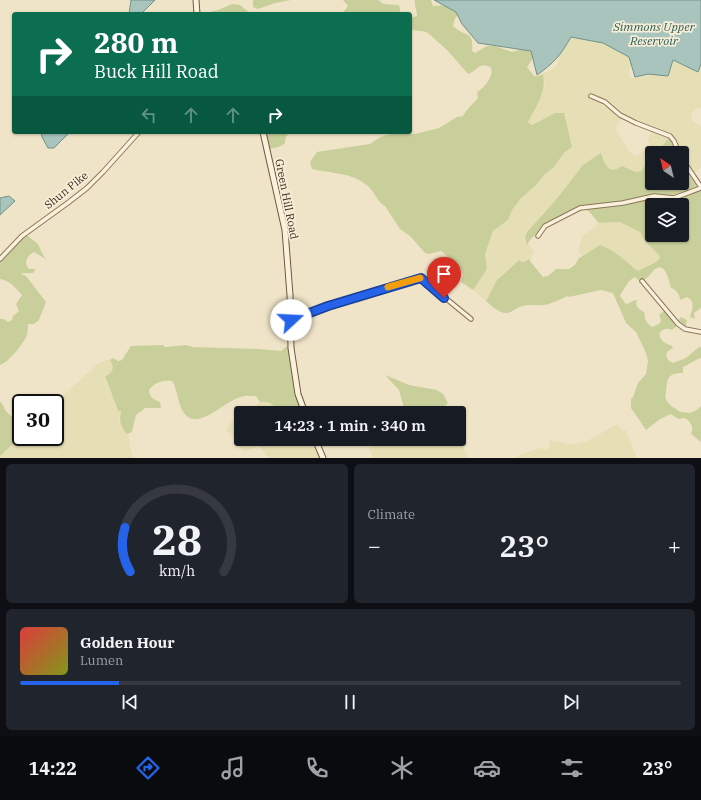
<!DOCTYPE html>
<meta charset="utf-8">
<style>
body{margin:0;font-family:"IBM Plex Serif",serif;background:#20242c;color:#f1f3f6;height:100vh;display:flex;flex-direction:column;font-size:15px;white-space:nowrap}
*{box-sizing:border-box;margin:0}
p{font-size:13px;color:#9ea1a6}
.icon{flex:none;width:22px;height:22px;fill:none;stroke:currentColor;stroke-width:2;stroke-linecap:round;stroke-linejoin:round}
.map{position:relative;height:458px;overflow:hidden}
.panel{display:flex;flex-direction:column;gap:6px;padding:6px;background:#0d0f14;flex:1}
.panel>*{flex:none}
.top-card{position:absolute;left:12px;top:12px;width:400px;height:122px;border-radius:4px;box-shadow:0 1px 3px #0004;background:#0b6e4f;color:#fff;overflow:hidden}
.needle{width:26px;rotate:325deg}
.tools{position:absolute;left:645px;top:146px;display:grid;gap:8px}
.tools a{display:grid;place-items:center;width:44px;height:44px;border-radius:4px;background:#171b24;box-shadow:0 1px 3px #0004;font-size:20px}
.speed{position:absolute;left:12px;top:394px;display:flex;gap:8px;font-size:20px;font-weight:700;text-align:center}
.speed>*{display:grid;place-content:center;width:52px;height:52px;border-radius:50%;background:#171b24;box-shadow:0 1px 3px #0004;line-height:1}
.speed .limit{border:2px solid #111;border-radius:6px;background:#fff;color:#111}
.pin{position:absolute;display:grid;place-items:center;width:34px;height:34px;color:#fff;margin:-41px -17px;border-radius:50% 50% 50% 0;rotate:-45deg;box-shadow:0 0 4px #0007}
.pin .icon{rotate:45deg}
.me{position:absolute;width:44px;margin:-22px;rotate:70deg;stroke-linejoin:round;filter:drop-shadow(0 0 3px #0008)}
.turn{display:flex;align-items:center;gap:14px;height:84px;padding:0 16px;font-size:18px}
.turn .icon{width:52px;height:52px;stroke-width:2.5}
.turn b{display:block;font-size:28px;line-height:34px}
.lanes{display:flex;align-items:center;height:38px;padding:0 16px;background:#0003;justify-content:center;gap:20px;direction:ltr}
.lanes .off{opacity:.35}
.big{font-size:30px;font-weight:600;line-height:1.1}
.panel .tile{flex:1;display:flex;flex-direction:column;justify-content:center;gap:6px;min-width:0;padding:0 14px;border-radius:6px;background:#20242c}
.panel .dial{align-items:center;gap:0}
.dial svg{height:104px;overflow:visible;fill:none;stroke:#363941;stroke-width:7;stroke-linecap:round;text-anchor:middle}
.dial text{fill:#f1f3f6;stroke:none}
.song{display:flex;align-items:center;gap:12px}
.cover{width:48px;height:48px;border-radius:6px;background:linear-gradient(135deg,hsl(0 70% 55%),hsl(70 70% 35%))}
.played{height:4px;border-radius:2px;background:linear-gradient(90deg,#2563eb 15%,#363941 15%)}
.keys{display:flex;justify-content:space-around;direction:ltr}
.heat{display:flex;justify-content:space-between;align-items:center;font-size:22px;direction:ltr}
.panel .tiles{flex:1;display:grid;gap:6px;grid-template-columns:1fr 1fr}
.tile:last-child{grid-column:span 2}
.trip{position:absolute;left:234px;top:406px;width:232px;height:40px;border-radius:4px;background:#171b24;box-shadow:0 1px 3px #0004;font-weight:600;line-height:40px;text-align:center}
.tab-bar{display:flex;height:64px;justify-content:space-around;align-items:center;background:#090b0e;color:#9ea1a6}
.tab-bar .icon{width:28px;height:28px}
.tab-bar .active{color:#2563eb}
.tab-bar b{font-size:18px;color:#f1f3f6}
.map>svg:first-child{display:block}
.farmland{fill:#e6deb5;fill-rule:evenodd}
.green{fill:#c9cf9b;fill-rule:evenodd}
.water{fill:#a9c4bc;stroke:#6f938a}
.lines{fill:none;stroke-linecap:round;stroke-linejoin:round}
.street-casing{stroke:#8d765c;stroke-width:5.5}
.secondary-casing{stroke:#6f573f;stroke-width:7}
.street{stroke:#faf1dc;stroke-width:3.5}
.secondary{stroke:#faf1dc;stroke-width:5}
.route-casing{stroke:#184099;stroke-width:10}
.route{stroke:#2563eb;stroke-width:7}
.slow{stroke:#f59e0b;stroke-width:7}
.labels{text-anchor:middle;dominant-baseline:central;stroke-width:3.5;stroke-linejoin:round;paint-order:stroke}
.street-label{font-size:11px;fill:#3d2e20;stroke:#f7eed8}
.water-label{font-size:12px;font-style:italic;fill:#2f5d5a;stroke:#f7eed8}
</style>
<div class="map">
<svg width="701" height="458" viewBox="0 0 701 458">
<rect width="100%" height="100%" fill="#f0e4c8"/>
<g class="farmland">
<path d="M575,37L625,48L634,64L629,70V76L631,79L641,71L663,74L666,76H668L671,61L679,60L697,68L701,67V108L696,109L691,114V116L693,122L701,126V168L693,174L682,158V153H679L669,136L667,141L658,152L652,153V157L641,171L636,172L622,166L617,170L610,169L606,166L603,157L583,165L555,201L527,232V245L529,244L534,253L530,259L524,262L519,260L504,273L497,280L486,301L473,290L487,269L485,254L493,231L508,220L512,210L521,198L535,186L545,174L553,168L565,152L572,147L563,113H555L531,125L528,121L545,83L543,74L557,66L558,61L559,41L562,38ZM623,116L652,130L648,139L650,144L647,149L640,154L635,155L629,151L617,132L616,127Z"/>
<polygon points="598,222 603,223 620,222 640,232 645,241 658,254 660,258 656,262 638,271 624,260 618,254 612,252 602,245 583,256 579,253 579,247 582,236 595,227"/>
<polygon points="106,360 110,360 113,364 113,369 111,373 105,375 107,384 113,398 116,409 121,411 119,420 121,427 127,434 128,434 132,455 135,458 0,458 0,455 21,436 55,437 55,403 100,362"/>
<polygon points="267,401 271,403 279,413 244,413 260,402"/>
<polygon points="241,415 241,439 315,439 323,458 268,458 261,448 258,446 246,451 243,450 227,431 227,427 232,421"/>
<polygon points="615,425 618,425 623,431 626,430 637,458 517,458 519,455 537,449 542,448 547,450 550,447 549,441 560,442 570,445 586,442"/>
<polygon points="459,438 468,458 373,458 369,448 382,439 459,439"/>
</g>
<g class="green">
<polygon points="253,0 291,0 275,3 258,9 253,7"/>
<polygon points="343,0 378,0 384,4 399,5 401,14 344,14 344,11 348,6"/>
<path d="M415,0H431L433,6L448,5L461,13L455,18L453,26C465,38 474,29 472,51L475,53L487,46H495L512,52L530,47L535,55L527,67L534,76H538L543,74C547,92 536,106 528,122L532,125L555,113H564L572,147L565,152L553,168L545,174L535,186L521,198L512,210L508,220L493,231L485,254L487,269L473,290L461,282L463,275L461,269L452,263L447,256L441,251L429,254L425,253L410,236L400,229L385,206C378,203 375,193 369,187C353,172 332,174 312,169L310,162L317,152L370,144L380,137L398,132L415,134L439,128L457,117L463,116C465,111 474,103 478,98L477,92C484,88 494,76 491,68C481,60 477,71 468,74L448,51L428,33L422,31L410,30V18L417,16C417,10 414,5 415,0Z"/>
<polygon points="232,4 240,5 251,14 202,14 218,10"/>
<path d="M263,132H290L286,137L285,143C279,148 275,148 268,149Z"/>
<polygon points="670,136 679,153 657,153"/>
<path d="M601,153C605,164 608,176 622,166L636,172L641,171L652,157V183H682V158L701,187V308L694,313L695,319L690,317C692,309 696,302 687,297L680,300C680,295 676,289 671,288C669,281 665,260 654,270C650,274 648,278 643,281L638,280L635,277C628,280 624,289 620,296L625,303L627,304L635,300H637C634,307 641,310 645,313C643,318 648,325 653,327L660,323L661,320L659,315L665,310L677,322L681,317L687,320L685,329L678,325L672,330C667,328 665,328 660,332C658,341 667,344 672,346L673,348L668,351L666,355L668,360L673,363L686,358L699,347H701V359L700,358L683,367V373C667,373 667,379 666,393C665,395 665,398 667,401C669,405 673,407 676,409C684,415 694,414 701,406V442L691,434C694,427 691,422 685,418L678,419L671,414L660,419L646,430L631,408V399L633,397L638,383L646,374L648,361L646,353L636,332L626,323L613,293L601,290L569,297L568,296C560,299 552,304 544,305C536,306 529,304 522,306C516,308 511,314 504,313C497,311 490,305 486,301L497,280L519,260L520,261L524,262L530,259V261L543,277L548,276L556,269H569L575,265L579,258L583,256L600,245C614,249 626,262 638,271L656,262L660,258L658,254L645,241L640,232L620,222L599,223C593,218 591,210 583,209C563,218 538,226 527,245L525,237L527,232L555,201L583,165ZM652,205H682V235H652Z"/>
<path d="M25,234L38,244L42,253L46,259L34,252C27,256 23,262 29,269H36L33,273H24L21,274L26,276L46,302L39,320L34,324H28C28,328 28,333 26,337C23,344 8,363 0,365V319H4L8,322L12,320L13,316L19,311L16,304L22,295C16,288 9,280 0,279V257Z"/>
<path d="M290,344L294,368L305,413H279C272,404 272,401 260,402L256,396C251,396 245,395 241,397C226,400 203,427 188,417C177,409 179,391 172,381C163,380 155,382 149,390C150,398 153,399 160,402L161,408H145L136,415L132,432L127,434C120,426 119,421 121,411H118L105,376C113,373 115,367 110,360L113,358L118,361L122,360L131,346L163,345L165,347L186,345L193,347L259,349L281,351Z"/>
<polygon points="385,375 409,385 437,390 443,394 448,403 445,406 440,407 439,411 441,413 428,413 419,409 413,411 410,409 404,408 399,390"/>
<path d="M0,402C4,404 3,407 6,411C9,415 13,417 17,420L19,428L21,429V436L0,456Z"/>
</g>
<g class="water">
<polygon points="131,0 155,0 141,14 129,14"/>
<path d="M434,0H701V64L698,72L673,60L668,76L648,74L635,77L629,57L603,43L571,37C560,56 555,62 537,75L531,51L478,43L462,24L456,12Z"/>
<polygon points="41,132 70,132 54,148 48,148 42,137"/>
<polygon points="9,196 15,201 0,215 0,198"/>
</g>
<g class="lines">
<g class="street-casing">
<g id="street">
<polyline points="591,96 605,102 620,115 636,123 670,136 674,141 679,153"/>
<polyline points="682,159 701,187"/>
<polyline points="538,236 545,226 580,208 623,203 654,196 674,198 701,188"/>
<polyline points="0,259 22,236 69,202 87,188 103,172 139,132"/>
<polyline points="642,281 678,324 685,329 701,332"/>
<polyline points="291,320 328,306 421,278 471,319"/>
</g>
</g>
<g class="secondary-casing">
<g id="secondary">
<polyline points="196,0 197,14"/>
<polyline points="263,132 285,230 290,295 291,348 298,394 305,413"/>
<polyline points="315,439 323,458"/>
</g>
</g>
<use href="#street" class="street"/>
<use href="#secondary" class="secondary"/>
</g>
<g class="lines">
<g class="route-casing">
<polyline id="route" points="291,320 328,306 421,278 444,298"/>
</g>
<use href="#route" class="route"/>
<polyline class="slow" points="388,287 420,278"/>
</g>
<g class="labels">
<g class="street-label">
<text transform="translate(66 190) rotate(-39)">Shun Pike</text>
<text transform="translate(287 199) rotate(79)">Green Hill Road</text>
</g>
<g class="water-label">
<text x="654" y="26">Simmons Upper<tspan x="654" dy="14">Reservoir</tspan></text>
</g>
</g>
</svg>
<div class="tools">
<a><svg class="needle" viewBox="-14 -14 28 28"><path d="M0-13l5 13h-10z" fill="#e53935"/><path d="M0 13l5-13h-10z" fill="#9ea1a6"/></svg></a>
<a><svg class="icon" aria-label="layers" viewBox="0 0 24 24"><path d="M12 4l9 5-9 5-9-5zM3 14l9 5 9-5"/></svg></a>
</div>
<div class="speed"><div class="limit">30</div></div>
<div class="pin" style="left:444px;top:298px;background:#d93025"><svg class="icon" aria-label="arrive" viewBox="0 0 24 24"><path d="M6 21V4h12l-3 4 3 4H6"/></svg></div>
<svg class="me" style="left:291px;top:320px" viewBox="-20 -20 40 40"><circle r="19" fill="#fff"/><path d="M0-13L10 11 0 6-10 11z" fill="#2563eb"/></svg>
<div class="trip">14:23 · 1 min · 340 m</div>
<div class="top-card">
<div class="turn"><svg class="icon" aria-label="right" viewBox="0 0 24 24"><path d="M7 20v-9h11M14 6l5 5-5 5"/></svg><div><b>280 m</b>Buck Hill Road</div></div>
<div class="lanes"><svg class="icon off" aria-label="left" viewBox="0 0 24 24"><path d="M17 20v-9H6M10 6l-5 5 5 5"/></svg><svg class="icon off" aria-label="ahead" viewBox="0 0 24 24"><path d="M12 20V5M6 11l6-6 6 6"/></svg><svg class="icon off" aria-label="ahead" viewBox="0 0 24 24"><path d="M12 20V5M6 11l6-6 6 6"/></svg><svg class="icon" aria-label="right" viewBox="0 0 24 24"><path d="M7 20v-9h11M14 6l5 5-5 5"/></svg></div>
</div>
</div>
<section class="panel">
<div class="tiles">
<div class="tile dial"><svg viewBox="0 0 100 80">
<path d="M14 69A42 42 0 1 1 86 69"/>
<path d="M14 69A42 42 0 0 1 10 35" stroke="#2563eb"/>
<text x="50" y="56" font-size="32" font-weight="700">28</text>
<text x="50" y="72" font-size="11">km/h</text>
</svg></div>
<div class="tile"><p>Climate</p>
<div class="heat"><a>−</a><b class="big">23°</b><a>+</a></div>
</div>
<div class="tile">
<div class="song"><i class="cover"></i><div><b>Golden Hour</b><p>Lumen</p></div></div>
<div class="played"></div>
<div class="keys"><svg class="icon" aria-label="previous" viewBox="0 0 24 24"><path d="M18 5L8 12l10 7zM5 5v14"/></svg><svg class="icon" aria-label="pause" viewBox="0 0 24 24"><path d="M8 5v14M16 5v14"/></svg><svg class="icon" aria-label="next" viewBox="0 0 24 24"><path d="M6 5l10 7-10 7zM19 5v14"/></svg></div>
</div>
</div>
</section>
<nav class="tab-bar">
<b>14:22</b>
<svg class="icon active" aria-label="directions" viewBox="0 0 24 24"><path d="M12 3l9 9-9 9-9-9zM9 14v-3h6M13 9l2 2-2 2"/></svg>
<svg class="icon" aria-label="music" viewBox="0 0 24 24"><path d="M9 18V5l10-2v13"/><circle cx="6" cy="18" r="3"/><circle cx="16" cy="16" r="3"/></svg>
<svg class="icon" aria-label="phone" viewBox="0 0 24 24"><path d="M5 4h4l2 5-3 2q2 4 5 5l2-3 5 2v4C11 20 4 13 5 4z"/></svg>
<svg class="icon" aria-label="climate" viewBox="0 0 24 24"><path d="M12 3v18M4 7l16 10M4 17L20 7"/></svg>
<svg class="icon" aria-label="car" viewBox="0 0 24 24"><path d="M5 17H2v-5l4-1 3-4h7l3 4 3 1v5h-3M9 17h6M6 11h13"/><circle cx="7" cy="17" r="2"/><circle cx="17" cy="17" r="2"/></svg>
<svg class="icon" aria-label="filters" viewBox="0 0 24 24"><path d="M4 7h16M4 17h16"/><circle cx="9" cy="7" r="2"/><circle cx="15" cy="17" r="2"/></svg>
<b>23°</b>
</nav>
